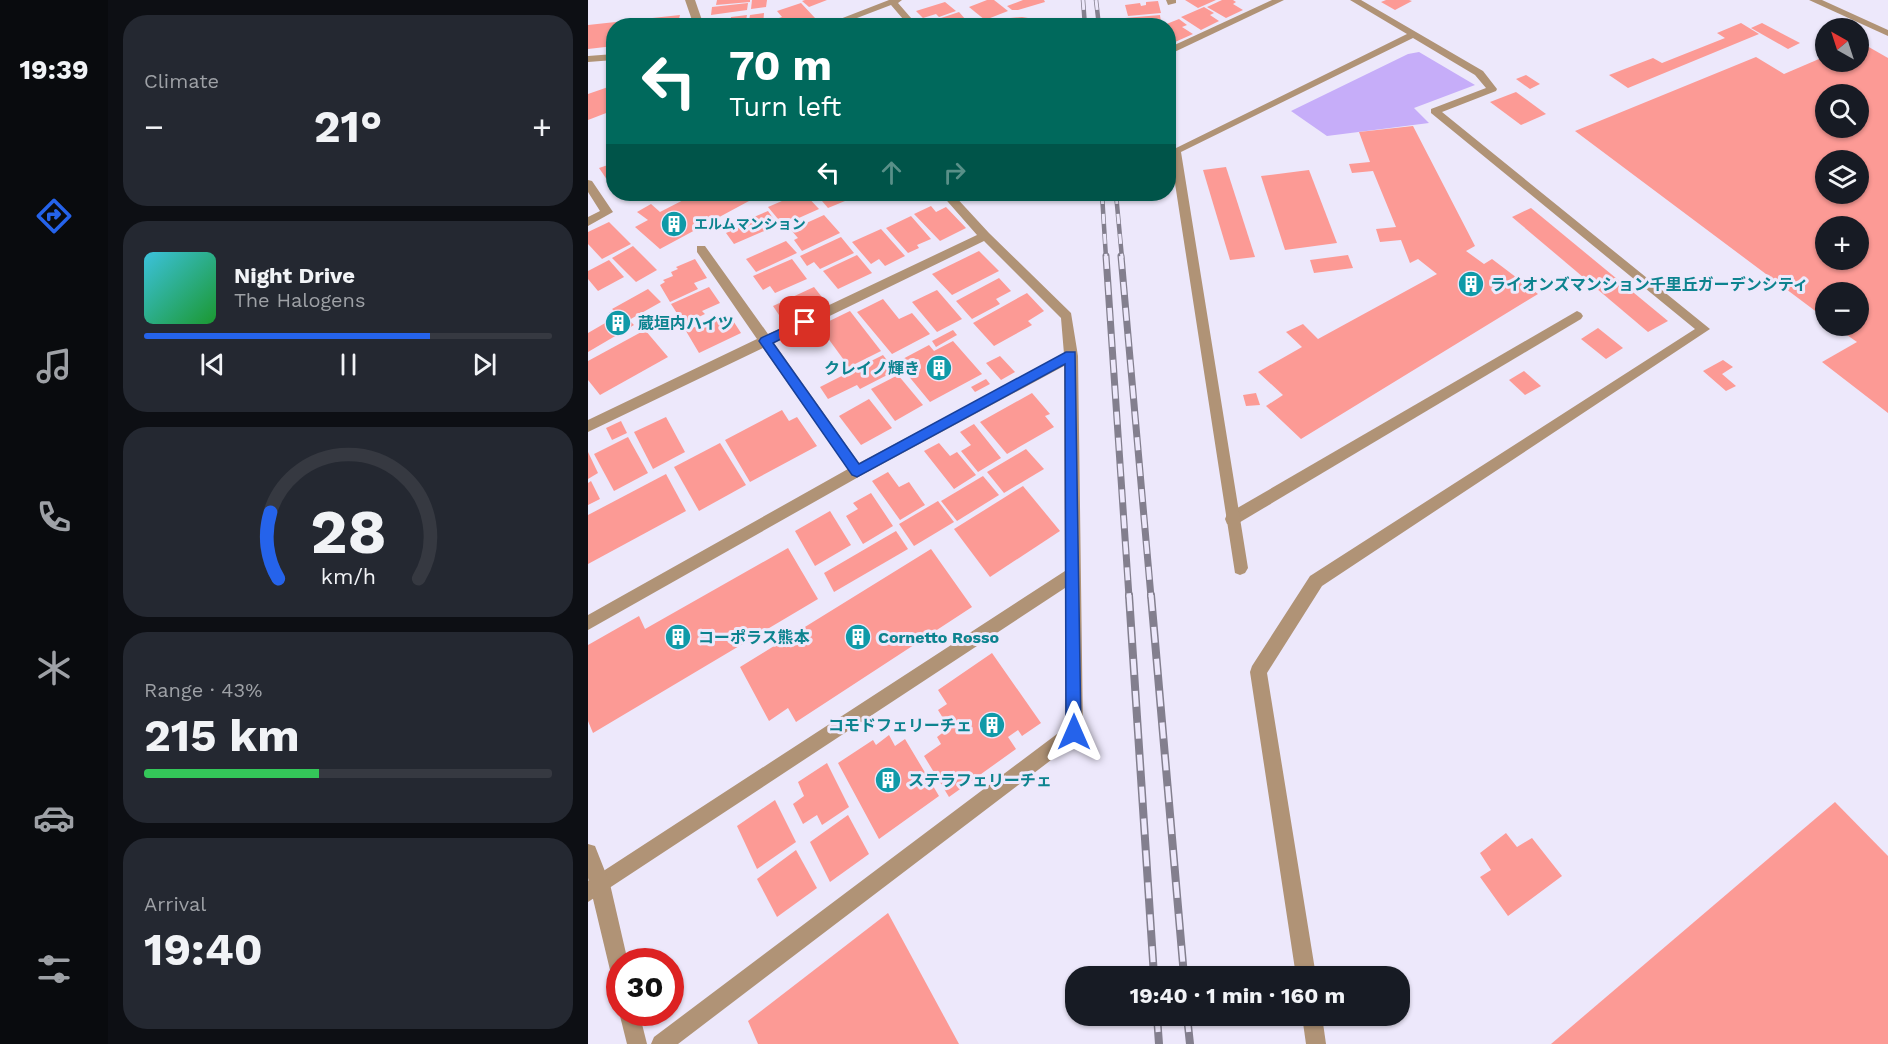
<!DOCTYPE html>
<meta charset="utf-8">
<style>
body{margin:0;font-family:"Work Sans","Noto Sans JP",sans-serif;background:#242831;color:#f1f3f6;height:100vh;display:flex;flex-direction:column;font-size:22px;white-space:nowrap}
*{box-sizing:border-box;margin:0}
p{font-size:20px;color:#9ea1a6}
.icon{flex:none;width:33px;height:33px;fill:none;stroke:currentColor;stroke-width:2;stroke-linecap:round;stroke-linejoin:round}
.map{position:relative;flex:1;overflow:hidden}
.details{display:flex;flex-direction:column;gap:15px;padding:15px;background:#0d0f14;width:480px}
.details>*{flex:none}
.banner{position:absolute;left:18px;top:18px;width:570px;height:183px;border-radius:24px;box-shadow:0 2px 4px #0004;background:#00695c;color:#fff;overflow:hidden}
.needle{width:39px;rotate:321deg}
.controls{position:absolute;left:1227px;top:18px;display:grid;gap:12px}
.controls a{display:grid;place-items:center;width:54px;height:54px;border-radius:50%;background:#171b24;box-shadow:0 2px 4px #0004;font-size:30px}
.speed{position:absolute;left:18px;top:948px;display:flex;gap:12px;font-size:30px;font-weight:700;text-align:center}
.speed>*{display:grid;place-content:center;width:78px;height:78px;border-radius:50%;background:#171b24;box-shadow:0 2px 4px #0004;line-height:1}
.speed .limit{border:9px solid #d22;background:#fff;color:#111}
.pin{position:absolute;display:grid;place-items:center;width:51px;height:51px;color:#fff;margin:-26px;border-radius:12px;box-shadow:0 3px 9px #0006}
.me{position:absolute;width:66px;margin:-33px;rotate:0deg;stroke-linejoin:round;filter:drop-shadow(0 0 4px #0008)}
.turn{display:flex;align-items:center;gap:21px;height:126px;padding:0 24px;font-size:27px}
.turn .icon{width:78px;height:78px;stroke-width:2.5}
.turn b{display:block;font-size:42px;line-height:51px}
.lanes{display:flex;align-items:center;height:57px;padding:0 24px;background:#0003;justify-content:center;gap:30px;direction:ltr}
.lanes .off{opacity:.35}
.big{font-size:45px;font-weight:700;line-height:1.1}
.details .card{flex:1;display:flex;flex-direction:column;justify-content:center;gap:9px;min-width:0;padding:0 21px;border-radius:24px;background:#242831}
.details .dial{align-items:center;gap:0}
.dial svg{height:156px;overflow:visible;fill:none;stroke:#363941;stroke-width:7;stroke-linecap:round;text-anchor:middle}
.dial text{fill:#f1f3f6;stroke:none}
.song{display:flex;align-items:center;gap:18px}
.cover{width:72px;height:72px;border-radius:9px;background:linear-gradient(135deg,hsl(190 70% 55%),hsl(130 70% 35%))}
.played{height:6px;border-radius:3px;background:linear-gradient(90deg,#2563eb 70%,#363941 70%)}
.keys{display:flex;justify-content:space-around;direction:ltr}
.heat{display:flex;justify-content:space-between;align-items:center;font-size:33px;direction:ltr}
.charge{height:9px;border-radius:4px;background:linear-gradient(90deg,#34c759 43%,#363941 0)}
.trip{position:absolute;left:477px;top:966px;width:345px;height:60px;border-radius:24px;background:#171b24;box-shadow:0 2px 4px #0004;font-weight:700;line-height:60px;text-align:center}
main{display:flex;flex:1;min-height:0}
.dock{display:flex;flex-direction:column;width:108px;justify-content:space-around;align-items:center;background:#090b0e;color:#9ea1a6}
.dock .icon{width:42px;height:42px}
.dock .active{color:#2563eb}
.dock b{font-size:27px;color:#f1f3f6}
.map>svg:first-child{display:block}
.green{fill:#c6adf9}
.building{fill:#fc9a95;fill-rule:evenodd}
.lines{fill:none;stroke-linecap:round;stroke-linejoin:round}
.service{fill:#b09376;fill-rule:evenodd}
.minor{fill:#b09376;fill-rule:evenodd}
.tertiary{fill:#b09376;fill-rule:evenodd}
.rail-far2-casing{stroke:#837f8e;stroke-width:4.5}
.rail-far1-casing{stroke:#837f8e;stroke-width:7}
.rail-casing{stroke:#837f8e;stroke-width:8}
.rail-far2{stroke:#ede8fb;stroke-width:3;stroke-dasharray:10;stroke-linecap:butt}
.rail-far1{stroke:#ede8fb;stroke-width:4.5;stroke-dasharray:13;stroke-linecap:butt}
.rail{stroke:#ede8fb;stroke-width:5;stroke-dasharray:16;stroke-linecap:butt}
.route{fill:#2563eb;stroke:#184099;stroke-width:1.5}
.labels{text-anchor:middle;dominant-baseline:central;stroke-width:6;stroke-linejoin:round;paint-order:stroke}
.far-culture-label{font-size:14px;font-weight:bold;fill:#0d838f;stroke:#ede8fb;text-anchor:start}
.culture-label{font-size:16px;font-weight:bold;fill:#0d838f;stroke:#ede8fb;text-anchor:start}
</style>
<main>
<nav class="dock">
<b>19:39</b>
<svg class="icon active" aria-label="directions" viewBox="0 0 24 24"><path d="M12 3l9 9-9 9-9-9zM9 14v-3h6M13 9l2 2-2 2"/></svg>
<svg class="icon" aria-label="music" viewBox="0 0 24 24"><path d="M9 18V5l10-2v13"/><circle cx="6" cy="18" r="3"/><circle cx="16" cy="16" r="3"/></svg>
<svg class="icon" aria-label="phone" viewBox="0 0 24 24"><path d="M5 4h4l2 5-3 2q2 4 5 5l2-3 5 2v4C11 20 4 13 5 4z"/></svg>
<svg class="icon" aria-label="climate" viewBox="0 0 24 24"><path d="M12 3v18M4 7l16 10M4 17L20 7"/></svg>
<svg class="icon" aria-label="car" viewBox="0 0 24 24"><path d="M5 17H2v-5l4-1 3-4h7l3 4 3 1v5h-3M9 17h6M6 11h13"/><circle cx="7" cy="17" r="2"/><circle cx="17" cy="17" r="2"/></svg>
<svg class="icon" aria-label="filters" viewBox="0 0 24 24"><path d="M4 7h16M4 17h16"/><circle cx="9" cy="7" r="2"/><circle cx="15" cy="17" r="2"/></svg>
</nav>
<section class="details">
<div class="card"><p>Climate</p>
<div class="heat"><a>−</a><b class="big">21°</b><a>+</a></div>
</div>
<div class="card">
<div class="song"><i class="cover"></i><div><b>Night Drive</b><p>The Halogens</p></div></div>
<div class="played"></div>
<div class="keys"><svg class="icon" aria-label="previous" viewBox="0 0 24 24"><path d="M18 5L8 12l10 7zM5 5v14"/></svg><svg class="icon" aria-label="pause" viewBox="0 0 24 24"><path d="M8 5v14M16 5v14"/></svg><svg class="icon" aria-label="next" viewBox="0 0 24 24"><path d="M6 5l10 7-10 7zM19 5v14"/></svg></div>
</div>
<div class="card dial"><svg viewBox="0 0 100 80">
<path d="M14 69A42 42 0 1 1 86 69"/>
<path d="M14 69A42 42 0 0 1 10 35" stroke="#2563eb"/>
<text x="50" y="56" font-size="32" font-weight="700">28</text>
<text x="50" y="72" font-size="11">km/h</text>
</svg></div>
<div class="card"><p>Range · 43%</p><b class="big">215 km</b><div class="charge"></div></div>
<div class="card"><p>Arrival</p><b class="big">19:40</b></div>
</section>
<div class="map">
<svg width="1300" height="1044" viewBox="0 0 1300 1044">
<rect width="100%" height="100%" fill="#ede8fb"/>
<polygon class="green" points="831,52 887,85 826,108 841,123 739,136 703,111 820,54"/>
<g class="building">
<polygon points="129,0 162,0 162,2 128,5"/>
<polygon points="164,0 179,0 178,7 163,9"/>
<polygon points="217,0 239,0 221,7 214,1"/>
<polygon points="399,0 406,0 420,11 397,20 381,7"/>
<polygon points="435,0 456,0 457,2 430,10 424,10 419,6"/>
<polygon points="597,0 628,0 610,8"/>
<polygon points="634,0 645,0 648,2 645,4 655,10 638,18 619,7"/>
<polygon points="798,0 821,0 824,1 807,10 793,2"/>
<polygon points="570,1 573,13 540,16 537,5 552,3 553,6 558,5 558,2"/>
<polygon points="357,2 368,11 351,17 348,14 335,18 328,11"/>
<polygon points="160,3 159,10 123,15 124,7"/>
<polygon points="213,3 227,18 194,26 188,19 194,17 189,11"/>
<polygon points="616,7 626,13 622,15 631,21 613,30 593,17"/>
<polygon points="371,12 378,20 363,26 341,26 338,23"/>
<polygon points="176,13 175,26 160,26 162,15"/>
<polygon points="92,15 89,26 26,26 26,46 0,49 0,25"/>
<polygon points="159,15 157,26 142,26 143,17"/>
<polygon points="572,15 573,22 565,22 565,26 538,26 537,18"/>
<polygon points="434,17 440,18 439,21 448,20 448,26 409,26 409,23 422,22 422,18"/>
<polygon points="140,18 138,26 123,26 125,19"/>
<polygon points="591,19 599,25 594,27 605,34 587,42 580,37 580,26 576,25"/>
<polygon points="1153,23 1171,34 1040,88 1021,75 1065,58 1074,63 1137,38 1129,33"/>
<polygon points="1174,23 1212,43 1200,49 1163,28"/>
<path d="M1272,42L1300,58V413L1234,362L1269,342L1246,326H1270V292H1238V319L987,131L1168,57L1196,74L1238,56V62H1270ZM1238,94H1270V128H1238ZM1238,160H1270V194H1238ZM1238,226H1270V260H1238Z"/>
<polygon points="938,75 952,84 942,89 928,79"/>
<polygon points="26,85 26,110 0,120 0,94"/>
<polygon points="928,92 958,114 933,125 902,102"/>
<polygon points="825,126 887,246 878,251 896,264 904,259 950,294 713,439 678,406 695,395 670,372 714,347 698,332 715,324 730,339 849,274 830,259 822,263 813,240 792,242 788,229 808,227 785,171 764,173 761,164 782,162 771,132"/>
<polygon points="26,163 26,190 11,168"/>
<polygon points="638,167 667,257 642,260 615,170"/>
<polygon points="721,170 749,243 697,250 673,176"/>
<polygon points="107,194 174,194 72,249 47,227 60,220 49,212 63,204 72,212"/>
<polygon points="210,194 217,194 231,209 195,225 180,207"/>
<polygon points="228,194 274,194 240,208"/>
<polygon points="343,206 348,212 358,207 378,228 352,241 326,214"/>
<polygon points="943,208 1080,321 1060,332 924,217"/>
<polygon points="180,211 190,225 146,244 138,233 156,225 154,222"/>
<polygon points="236,215 252,233 214,251 206,240 210,238 203,230"/>
<polygon points="323,216 343,239 329,245 331,248 320,253 298,228"/>
<polygon points="21,222 43,244 14,259 0,244 0,232"/>
<polygon points="293,229 317,256 297,266 291,259 283,264 264,242"/>
<polygon points="253,237 266,253 232,269 226,262 219,266 212,256"/>
<polygon points="198,241 209,253 168,272 158,259"/>
<polygon points="45,246 69,270 48,282 24,258"/>
<polygon points="391,251 411,271 364,295 344,274"/>
<polygon points="269,255 284,273 250,289 235,271"/>
<polygon points="760,255 765,268 726,273 722,260"/>
<polygon points="107,259 119,278 106,283 110,289 82,302 72,285 77,282 75,280 85,276 83,272 90,269 88,267"/>
<polygon points="204,259 219,279 187,293 182,286 175,290 165,276"/>
<polygon points="21,260 36,277 10,291 0,279 0,271"/>
<polygon points="411,278 423,291 408,299 412,304 384,319 368,301"/>
<polygon points="121,287 132,303 114,311 117,314 96,324 83,304"/>
<polygon points="226,287 237,301 195,321 185,306"/>
<polygon points="60,289 73,302 41,320 46,325 0,352 0,333 31,315 24,309"/>
<polygon points="349,290 374,319 349,332 324,302"/>
<polygon points="439,293 456,311 440,321 444,325 406,346 385,323"/>
<polygon points="295,299 311,319 324,313 342,334 304,354 269,312"/>
<polygon points="262,311 293,351 261,367 231,326"/>
<polygon points="130,316 133,320 142,316 153,333 111,353 98,331"/>
<polygon points="1010,328 1035,348 1018,359 993,339"/>
<polygon points="57,330 80,357 12,395 0,380 0,361"/>
<polygon points="365,330 369,335 348,347 344,341"/>
<polygon points="365,341 394,374 342,402 309,362 341,345 346,351"/>
<polygon points="295,355 307,371 272,389 269,385 240,399 232,387"/>
<polygon points="412,356 427,372 413,380 398,363"/>
<polygon points="1135,360 1145,367 1134,374 1148,386 1138,391 1115,371"/>
<polygon points="936,371 953,386 937,395 921,380"/>
<polygon points="310,375 335,405 307,421 283,389"/>
<polygon points="398,379 402,384 387,392 383,387"/>
<polygon points="444,393 462,414 457,416 466,427 419,454 392,422"/>
<polygon points="668,393 672,405 658,406 655,395"/>
<polygon points="281,399 304,428 273,445 251,416"/>
<polygon points="194,410 201,421 209,417 229,446 162,482 137,440"/>
<polygon points="78,417 97,452 65,469 46,432"/>
<polygon points="33,421 39,433 24,440 18,428"/>
<polygon points="386,424 413,458 390,472 373,451 383,445 372,432"/>
<polygon points="40,437 60,473 26,491 6,454"/>
<polygon points="132,443 158,485 111,511 86,467"/>
<polygon points="351,443 362,456 369,452 388,475 366,489 336,451"/>
<polygon points="438,449 456,469 416,493 399,472"/>
<polygon points="0,452 10,473 0,479"/>
<polygon points="300,472 311,487 321,482 337,505 312,520 284,481"/>
<polygon points="78,474 98,511 0,564 0,515"/>
<polygon points="395,476 411,495 369,521 353,501"/>
<polygon points="3,481 12,499 0,505 0,483"/>
<polygon points="435,486 472,531 402,577 366,529"/>
<polygon points="283,493 305,526 275,544 258,516 270,509 265,503"/>
<polygon points="350,501 366,522 326,546 311,524"/>
<polygon points="242,511 263,545 227,566 207,531"/>
<polygon points="308,531 320,549 246,592 236,573"/>
<polygon points="200,548 230,599 5,733 0,721 0,645 51,616 57,629"/>
<polygon points="343,549 384,607 208,722 200,708 181,721 152,667"/>
<polygon points="404,653 453,723 434,736 430,730 420,737 428,749 361,797 336,756 353,744 349,737 361,728 350,710 359,704 350,690"/>
<polygon points="301,735 307,746 317,739 351,796 291,839 250,763 285,740 288,745"/>
<polygon points="239,763 261,807 234,825 229,815 215,824 205,804 216,796 210,782"/>
<polygon points="187,800 208,842 169,869 149,826"/>
<polygon points="1247,802 1300,856 1300,1044 963,1044"/>
<polygon points="260,815 281,854 242,882 222,842"/>
<polygon points="918,833 929,847 944,838 974,876 920,916 892,877 903,870 892,853"/>
<polygon points="208,850 229,888 189,917 169,879"/>
<polygon points="300,913 371,1044 170,1044 160,1021"/>
</g>
<g class="lines">
<g class="service">
<polygon points="578,0 588,0 588,3 580,5"/>
<polygon points="989,311 993,313 995,316 993,319 649,524 644,525 639,524 637,519 639,514"/>
</g>
<g class="minor">
<polygon points="97,0 107,0 116,26 106,26"/>
<polygon points="301,0 314,0 310,3 330,26 321,26 303,5 248,26 234,26"/>
<polygon points="684,0 696,0 580,55 580,48"/>
<polygon points="762,0 773,0 895,71 909,89 908,91 854,112 1122,329 734,586 679,673 728,976 708,976 662,672 664,666 722,576 1107,329 843,113 843,109 898,88 887,75 825,38 593,152 660,568 657,573 652,575 647,573 582,151 819,34"/>
<polygon points="1221,0 1234,0 1300,30 1300,36"/>
<polygon points="26,54 26,60 0,62 0,56"/>
<polygon points="0,180 4,181 25,212 0,226 0,217 12,211 0,192"/>
<path d="M353,194H365L401,233L483,313L490,356L495,732L492,738L90,1044H63L66,1037L477,728V588L0,902V881L477,571L476,366L274,475L0,630V615L260,469L175,348L0,432V420L169,339L109,252V246H117L180,334L389,235ZM396,241L473,318L476,354L271,463L186,343Z"/>
<polygon points="714,1016 734,1016 738,1044 718,1044"/>
</g>
<g class="tertiary">
<polygon points="0,844 7,846 22,884 40,962 32,962 32,980 25,977 22,970 0,878"/>
<polygon points="32,1010 32,1012 51,1012 59,1044 39,1044 31,1012"/>
</g>
<g class="rail-far2-casing">
<g id="rail-far2">
<polyline points="495,0 497,26"/>
<polyline points="508,0 511,26"/>
<polyline points="514,194 518,258"/>
<polyline points="528,194 534,258"/>
</g>
</g>
<g class="rail-far1-casing">
<g id="rail-far1">
<polyline points="518,256 541,597"/>
<polyline points="533,256 563,597"/>
</g>
</g>
<g class="rail-casing">
<g id="rail">
<polyline points="541,595 566,976"/>
<polyline points="563,595 596,976"/>
<polyline points="569,1016 571,1044"/>
<polyline points="599,1016 602,1044"/>
</g>
</g>
<use href="#rail-far2" class="rail-far2"/>
<use href="#rail-far1" class="rail-far1"/>
<use href="#rail" class="rail"/>
</g>
<polygon class="route" points="217,318 221,319 221,325 185,343 271,464 478,352 487,352 493,732 491,738 486,740 480,738 478,732 477,364 269,477 264,475 171,341 173,338"/>
<defs>
<g id="building-disc" transform="scale(1.35)"><circle r="9.5" fill="#0f9aa8" stroke="#ede8fb"/><path d="M-4-6H4V6H1V3H-1V6H-4ZM-2.5-4.3h1.7v1.8h-1.7ZM.8-4.3h1.7v1.8H.8ZM-2.5-1h1.7V.8h-1.7ZM.8-1h1.7V.8H.8Z" fill="#fff"/></g>
</defs>
<g fill-rule="evenodd">
<use href="#building-disc" x="86" y="224"/>
<use href="#building-disc" x="883" y="284"/>
<use href="#building-disc" x="30" y="323"/>
<use href="#building-disc" x="351" y="368"/>
<use href="#building-disc" x="90" y="637"/>
<use href="#building-disc" x="270" y="637"/>
<use href="#building-disc" x="404" y="725"/>
<use href="#building-disc" x="300" y="780"/>
</g>
<g class="labels">
<g class="far-culture-label">
<text x="106" y="224">エルムマンション</text>
</g>
<g class="culture-label">
<text x="902" y="284">ライオンズマンション千里丘ガーデンシティ</text>
<text x="50" y="323">蔵垣内ハイツ</text>
<text x="332" y="368" text-anchor="end">クレイノ輝き</text>
<text x="110" y="637">コーポラス熊本</text>
<text x="290" y="637">Cornetto Rosso</text>
<text x="384" y="725" text-anchor="end">コモドフェリーチェ</text>
<text x="320" y="780">ステラフェリーチェ</text>
</g>
</g>
</svg>
<div class="controls">
<a><svg class="needle" viewBox="-14 -14 28 28"><path d="M0-13l5 13h-10z" fill="#e53935"/><path d="M0 13l5-13h-10z" fill="#9ea1a6"/></svg></a>
<a><svg class="icon" aria-label="search" viewBox="0 0 24 24"><circle cx="10" cy="10" r="6"/><path d="M15 15l6 6"/></svg></a>
<a><svg class="icon" aria-label="layers" viewBox="0 0 24 24"><path d="M12 4l9 5-9 5-9-5zM3 14l9 5 9-5"/></svg></a>
<a>+</a>
<a>−</a>
</div>
<div class="speed"><div class="limit">30</div></div>
<div class="pin" style="left:217px;top:322px;background:#d93025"><svg class="icon" aria-label="arrive" viewBox="0 0 24 24"><path d="M6 21V4h12l-3 4 3 4H6"/></svg></div>
<svg class="me" style="left:486px;top:732px" viewBox="-20 -20 40 40"><path d="M0-17L14 15 0 8-14 15z" fill="#2563eb" stroke="#fff" stroke-width="4"/></svg>
<div class="trip">19:40 · 1 min · 160 m</div>
<div class="banner">
<div class="turn"><svg class="icon" aria-label="left" viewBox="0 0 24 24"><path d="M17 20v-9H6M10 6l-5 5 5 5"/></svg><div><b>70 m</b>Turn left</div></div>
<div class="lanes"><svg class="icon" aria-label="left" viewBox="0 0 24 24"><path d="M17 20v-9H6M10 6l-5 5 5 5"/></svg><svg class="icon off" aria-label="ahead" viewBox="0 0 24 24"><path d="M12 20V5M6 11l6-6 6 6"/></svg><svg class="icon off" aria-label="right" viewBox="0 0 24 24"><path d="M7 20v-9h11M14 6l5 5-5 5"/></svg></div>
</div>
</div>
</main>
